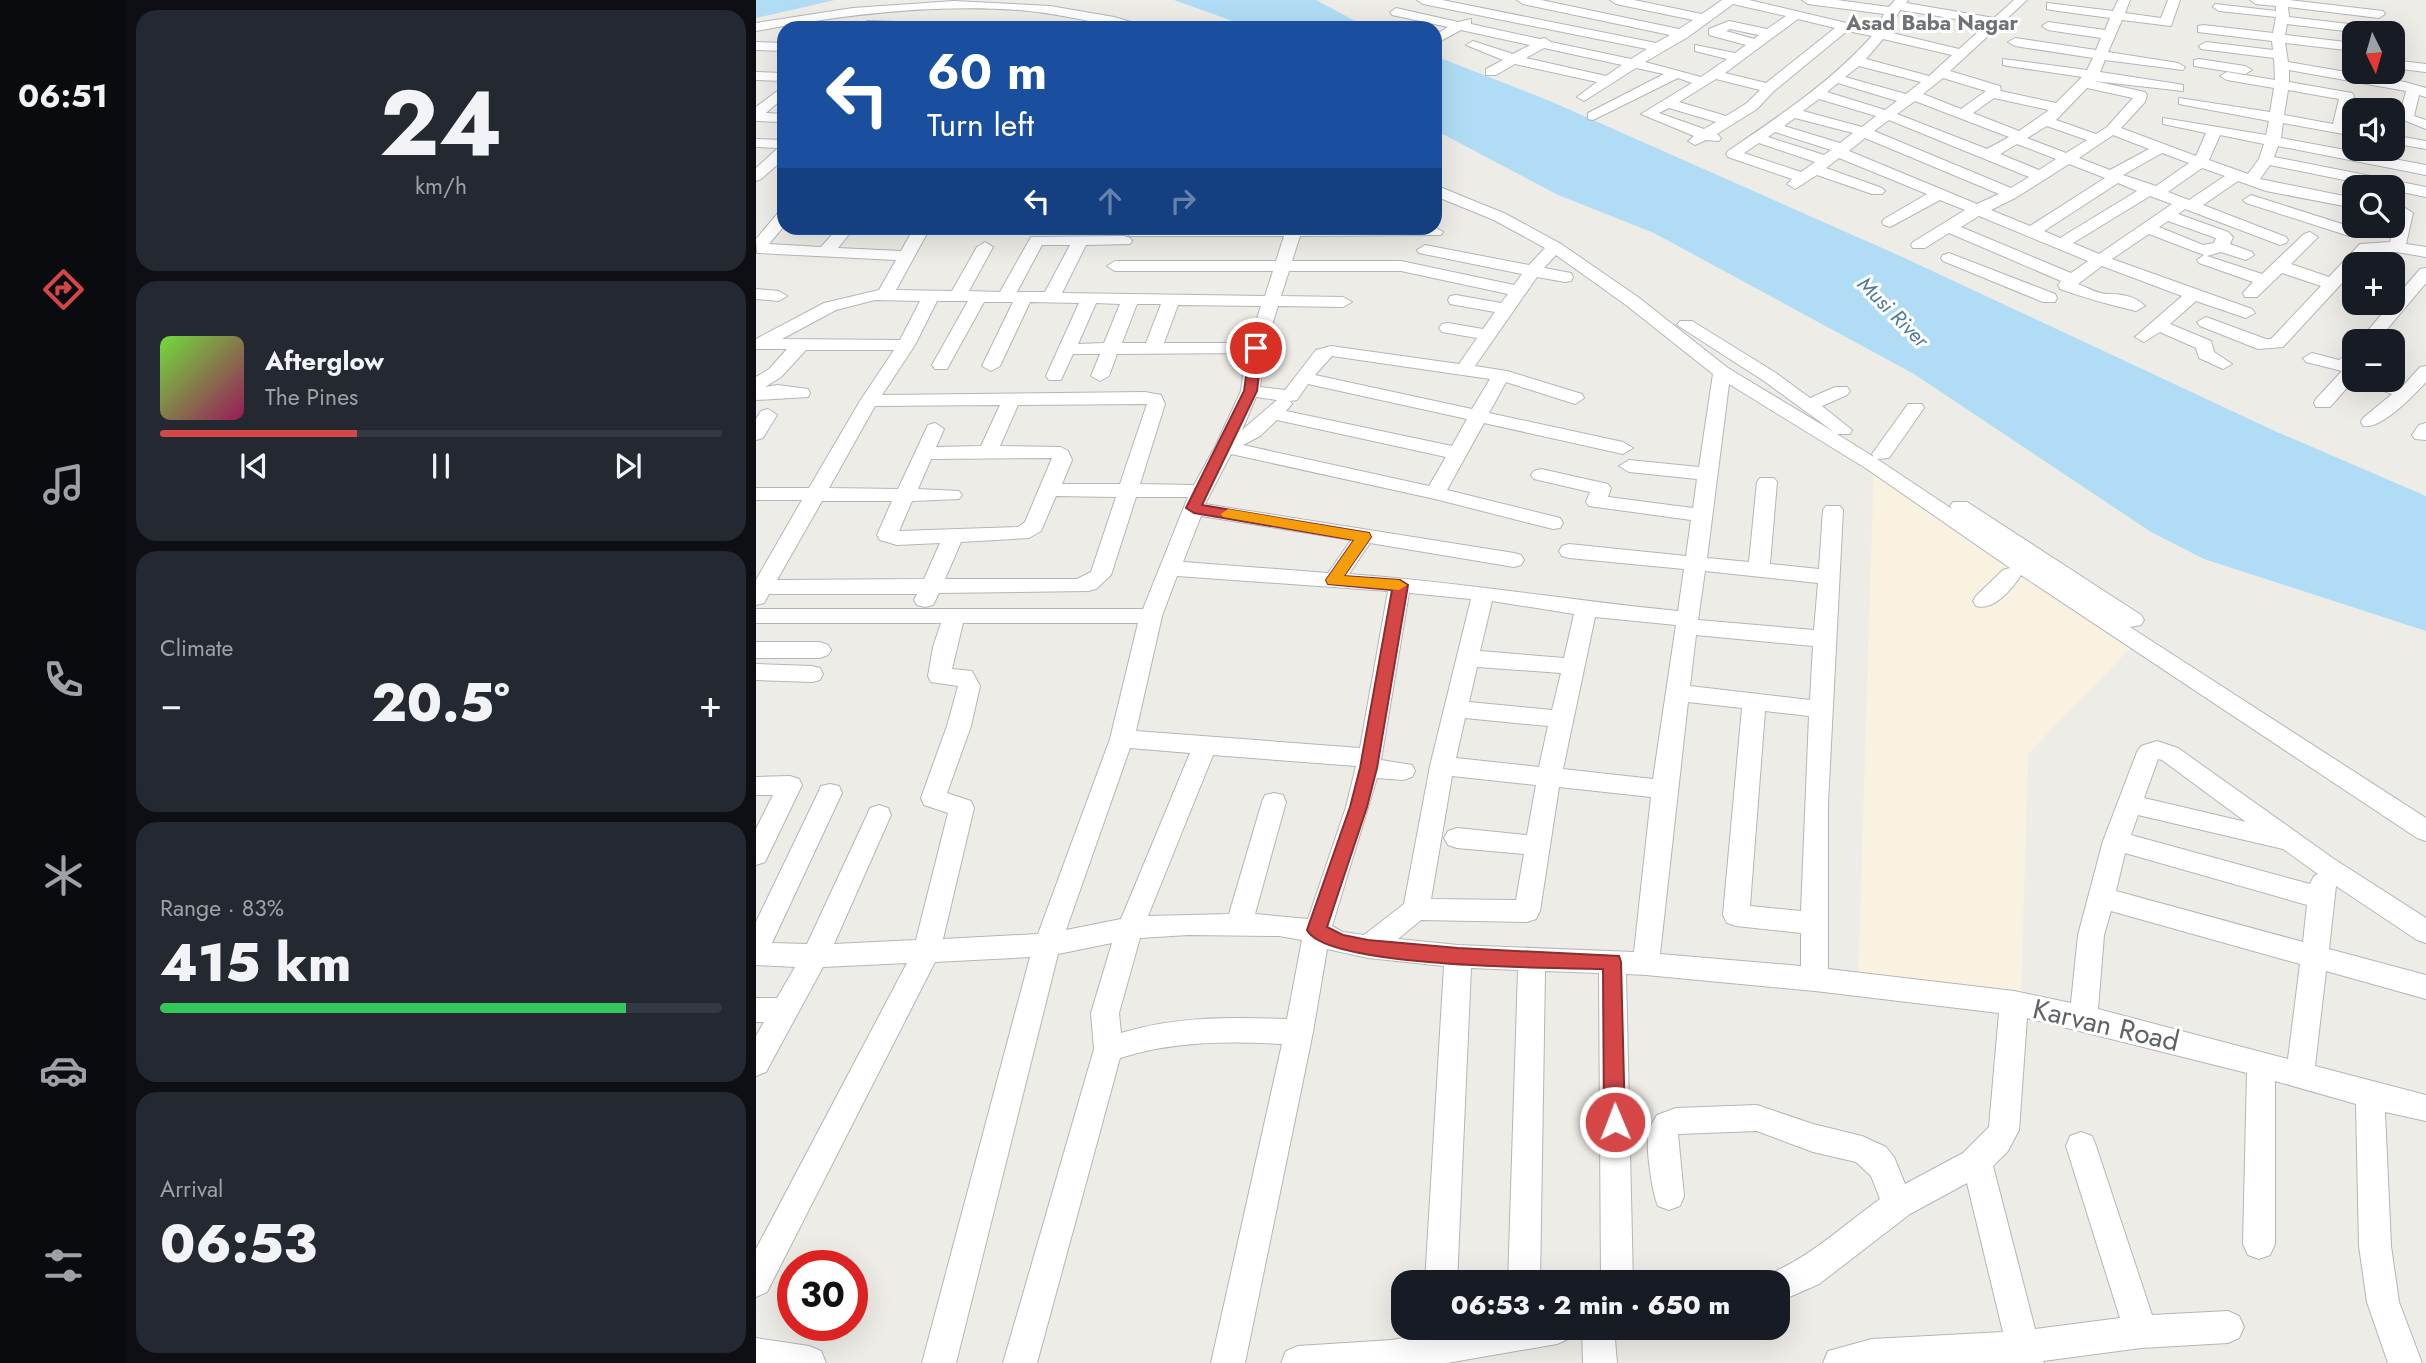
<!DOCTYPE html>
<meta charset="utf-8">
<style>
body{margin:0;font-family:Jost,sans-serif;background:#242831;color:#f1f3f6;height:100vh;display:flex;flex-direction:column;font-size:26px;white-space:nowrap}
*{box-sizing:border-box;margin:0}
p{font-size:23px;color:#9ea1a6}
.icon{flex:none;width:38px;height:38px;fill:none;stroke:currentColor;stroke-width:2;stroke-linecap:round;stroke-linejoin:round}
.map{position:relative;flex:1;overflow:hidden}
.drawer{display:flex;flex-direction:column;gap:10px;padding:10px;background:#0d0f14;width:630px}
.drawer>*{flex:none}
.banner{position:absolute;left:21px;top:21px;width:665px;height:214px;border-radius:21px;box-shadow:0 7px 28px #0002;background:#1a4fa0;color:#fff;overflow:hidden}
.needle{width:46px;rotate:175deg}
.buttons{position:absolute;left:1586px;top:21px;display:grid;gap:14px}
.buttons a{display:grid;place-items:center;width:63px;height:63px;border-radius:14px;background:#171b24;box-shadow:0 7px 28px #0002;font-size:35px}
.speed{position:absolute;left:21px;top:1250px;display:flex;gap:14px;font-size:35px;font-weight:700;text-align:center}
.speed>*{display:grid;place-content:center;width:91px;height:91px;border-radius:50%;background:#171b24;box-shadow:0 7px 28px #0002;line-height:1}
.speed .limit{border:10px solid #d22;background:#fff;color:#111}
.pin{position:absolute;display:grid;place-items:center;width:60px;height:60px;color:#fff;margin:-30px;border:4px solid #fff;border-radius:50%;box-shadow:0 2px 7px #0007}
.me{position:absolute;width:77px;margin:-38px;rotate:359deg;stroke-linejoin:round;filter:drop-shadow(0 0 5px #0008)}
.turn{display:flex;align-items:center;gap:24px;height:147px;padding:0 35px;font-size:32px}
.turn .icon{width:91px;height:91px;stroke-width:2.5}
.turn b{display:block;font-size:49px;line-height:60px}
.lanes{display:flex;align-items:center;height:66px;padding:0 35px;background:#0003;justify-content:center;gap:35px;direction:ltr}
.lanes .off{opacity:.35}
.big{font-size:52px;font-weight:800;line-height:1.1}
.drawer .tile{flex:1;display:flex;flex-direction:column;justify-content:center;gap:10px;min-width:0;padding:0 24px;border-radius:21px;background:#242831}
.drawer .dial{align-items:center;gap:0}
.dial b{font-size:91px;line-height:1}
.song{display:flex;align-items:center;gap:21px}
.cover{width:84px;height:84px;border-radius:10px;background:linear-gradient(135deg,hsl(100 70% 55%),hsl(330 70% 35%))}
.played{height:7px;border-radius:4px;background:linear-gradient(90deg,#d54647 35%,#363941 35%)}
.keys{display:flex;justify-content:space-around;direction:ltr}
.heat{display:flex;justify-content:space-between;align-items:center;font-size:38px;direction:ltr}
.charge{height:10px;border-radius:5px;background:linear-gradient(90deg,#34c759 83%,#363941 0)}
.trip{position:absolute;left:635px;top:1270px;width:399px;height:70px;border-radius:21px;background:#171b24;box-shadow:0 7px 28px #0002;font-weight:800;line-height:70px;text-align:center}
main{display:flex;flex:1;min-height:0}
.tab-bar{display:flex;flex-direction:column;width:126px;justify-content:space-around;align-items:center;background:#090b0e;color:#9ea1a6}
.tab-bar .icon{width:49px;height:49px}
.tab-bar .selected{color:#d54647}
.tab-bar b{font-size:32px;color:#f1f3f6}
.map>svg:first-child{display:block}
.commercial{fill:#faf2e0}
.water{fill:#b0ddf5}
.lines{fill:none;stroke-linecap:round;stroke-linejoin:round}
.minor-casing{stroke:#b3b6b9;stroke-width:2}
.minor{fill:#fff;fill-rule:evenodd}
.route{fill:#d54647;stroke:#8a2e2e;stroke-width:2}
.slow{fill:#f59e0b}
.labels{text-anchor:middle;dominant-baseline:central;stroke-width:6;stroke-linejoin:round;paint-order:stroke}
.far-neighbourhood-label{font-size:21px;font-weight:bold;fill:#6f7377;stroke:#fff}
.far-water-label{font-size:21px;font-style:italic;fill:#4b7a9d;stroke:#fff}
.near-street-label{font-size:28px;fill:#5e6265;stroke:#fff}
</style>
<main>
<nav class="tab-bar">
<b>06:51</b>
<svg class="icon selected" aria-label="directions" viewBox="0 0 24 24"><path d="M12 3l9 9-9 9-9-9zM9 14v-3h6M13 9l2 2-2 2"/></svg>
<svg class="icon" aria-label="music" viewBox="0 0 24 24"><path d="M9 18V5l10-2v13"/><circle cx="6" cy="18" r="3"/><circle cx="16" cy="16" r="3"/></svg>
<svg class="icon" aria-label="phone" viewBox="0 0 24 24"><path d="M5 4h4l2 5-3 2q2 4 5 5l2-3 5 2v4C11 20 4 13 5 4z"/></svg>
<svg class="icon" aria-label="climate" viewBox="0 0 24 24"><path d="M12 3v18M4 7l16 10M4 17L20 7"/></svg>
<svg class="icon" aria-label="car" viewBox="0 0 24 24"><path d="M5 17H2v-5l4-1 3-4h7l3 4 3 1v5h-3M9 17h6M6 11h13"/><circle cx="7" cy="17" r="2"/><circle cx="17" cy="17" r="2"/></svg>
<svg class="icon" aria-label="filters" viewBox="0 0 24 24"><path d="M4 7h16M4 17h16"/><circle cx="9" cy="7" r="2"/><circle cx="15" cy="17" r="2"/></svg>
</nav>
<section class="drawer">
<div class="tile dial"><b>24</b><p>km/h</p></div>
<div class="tile">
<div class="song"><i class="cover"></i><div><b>Afterglow</b><p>The Pines</p></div></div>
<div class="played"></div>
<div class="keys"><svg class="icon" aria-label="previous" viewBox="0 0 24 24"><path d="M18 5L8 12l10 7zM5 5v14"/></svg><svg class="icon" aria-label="pause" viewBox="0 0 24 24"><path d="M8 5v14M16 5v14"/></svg><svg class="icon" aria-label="next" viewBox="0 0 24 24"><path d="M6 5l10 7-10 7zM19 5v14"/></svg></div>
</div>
<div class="tile"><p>Climate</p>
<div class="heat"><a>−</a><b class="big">20.5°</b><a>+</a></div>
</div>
<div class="tile"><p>Range · 83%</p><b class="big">415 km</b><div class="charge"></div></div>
<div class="tile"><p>Arrival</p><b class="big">06:53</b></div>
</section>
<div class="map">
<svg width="1670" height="1363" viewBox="0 0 1670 1363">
<rect width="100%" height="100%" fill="#eeece6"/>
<polygon class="commercial" points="1118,465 1381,641 1272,754 1265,997 1102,985"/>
<g class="water">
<polygon points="0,0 79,0 0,18"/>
<polygon points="418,0 560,0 612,28 496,28"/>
<polygon points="679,56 794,101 1142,255 1521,432 1670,496 1670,631 1448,559 1395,532 1158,374 898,233 802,195 679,130"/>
</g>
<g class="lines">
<g class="minor-casing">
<g id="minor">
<path d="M661,0H686L900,43L914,35L767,4L761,0H785L923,29L937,20L860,4L854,0H878L946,14L966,0H993L1120,30L1128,14L1052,4L1046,0H1081L1133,7L1139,0H1152L1150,3L1238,18L1258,0H1271L1194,71L1244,86L1245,91L1300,103L1326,77L1252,66L1247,65V59L1331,70L1337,58L1259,46L1252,42L1259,38L1340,50L1345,38L1292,30L1286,26L1292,22L1349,30L1354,18L1295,10L1291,9V3L1357,11L1362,0H1374L1369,13L1405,18L1412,0H1424L1415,26L1366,20L1352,52L1422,63L1429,67L1427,70L1349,60L1344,72L1422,84L1427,85V91L1338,81L1389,92L1391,95L1389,102L1365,128L1440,156L1450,133L1407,124V118L1510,135L1513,121L1423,104V98L1514,112L1518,88L1471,80L1464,76L1471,72L1519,80L1518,58L1445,49L1443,46L1450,42L1517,50L1516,41L1442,32V26L1447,25L1517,33L1520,17L1463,11L1457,7L1459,4L1520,11V6L1500,4L1494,0H1533L1627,11L1629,14L1623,18L1532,7L1533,17L1636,29L1642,33L1636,37V33H1605L1531,24L1529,35L1598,43V51L1529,43L1532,62L1649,82L1670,88V97L1663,95L1658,116L1670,120V129L1643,118L1650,91L1533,70V82L1596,93L1598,96L1591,126L1598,128V136L1527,123L1525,138L1670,165V175L1522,146L1518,157L1670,187V197L1636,190V187H1623L1514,165L1504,179L1598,198V208L1510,191L1482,181L1447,205L1530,237L1532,240L1530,243L1524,245L1429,209L1422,214L1472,232L1477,237L1474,244L1496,252L1498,255L1490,260L1465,252L1451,256L1506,274L1548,234L1554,232L1562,237L1535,264L1573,277L1604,244L1634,242L1641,213L1649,208L1657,213L1650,244L1670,247V257L1641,252H1614L1603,264H1598V270L1527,347L1502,349L1444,326L1441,322L1450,317L1510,339H1515L1565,286L1526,273L1501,297H1489L1487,293L1497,282L1443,263L1441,260L1448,255L1393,234L1356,259L1496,309L1499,313L1490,318L1440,301L1414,324L1455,341L1458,352L1476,364L1467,369L1443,358L1440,348L1404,332L1388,342L1379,337L1426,296L1346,266L1322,284C1330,287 1342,294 1351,294C1364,294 1378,295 1389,306L1380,311C1354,305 1330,298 1304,289L1302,285L1305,281L1193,233L1169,248H1157L1155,245L1157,242L1209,210L1184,200L1134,227L1128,225L1126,222L1128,219L1171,194L1083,158L1070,168L1126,188L1129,191L1126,194H1116L1061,175L1039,189L1031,184L1036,179L972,157L970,154L972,151C1022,117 1075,82 1116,36L1091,31L1018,91L1001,109L961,134L965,138L963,141L950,140L939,145L932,141L938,136L885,114L936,83L922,78L837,120L832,119V113L908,74L880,68L828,101L821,97L841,82L759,64L740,75H730V69L747,60L710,45L717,41L757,54L774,45L705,30L679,44V35L692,27L636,15L634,12L640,8L702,22L715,19V24L784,39L789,38L795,42L875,59L891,49L667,4ZM977,4L1030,16L1011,29L973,21L953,29V35L990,45L979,53L939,45V51L971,59L945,77L889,62L932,37ZM1144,10L1231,24L1203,49L1132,32ZM1042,19L1079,28L1010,83L969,73ZM974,29L1003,35L998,39L970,31ZM1127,39L1196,55L1173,76L1110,59ZM788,48L866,65L850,76L770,58ZM1103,66L1165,82L1150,94L1089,77ZM1187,78L1230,91L1205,109L1167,94ZM960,79L1004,90L991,103L970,116L923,102ZM1082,83L1141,101L1129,110L1071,92ZM1331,88L1377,98L1351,127L1340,134L1300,120ZM1532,90L1583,99L1577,124L1528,115ZM1238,98L1293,110L1263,131L1217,113ZM1063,99L1120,116L1106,127L1047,111ZM1159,101L1253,137L1231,149L1141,114ZM913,108L960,122L948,129L903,113ZM1039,118L1097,133L1084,143L1028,126ZM1133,120L1273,177L1255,188L1118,131ZM1291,126L1331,140L1310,153L1271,138ZM1019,132L1075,150L1068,155L1012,137ZM1357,135L1393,149L1354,170L1323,158ZM1464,135L1508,144L1503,159L1492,174L1453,160ZM1109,138L1243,194L1221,204L1093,151ZM1003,143L1059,162L1045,172L988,153ZM1261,144L1300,159L1283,170L1244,154ZM1406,153L1433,163L1400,186L1367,175ZM1313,164L1349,178L1274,226L1235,210L1261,197ZM1446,168L1469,176L1433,200L1412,192ZM1362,183L1381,191L1304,238L1288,231ZM1394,196L1416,204L1343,254L1317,243ZM1223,216L1332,261L1315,273L1205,227ZM1412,221L1460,238L1458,243L1447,245L1403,227Z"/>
<path d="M198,1L294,6L358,17L395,28C351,28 307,13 262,10C174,4 86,15 0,31V23L97,8Z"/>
<polygon points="111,21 205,24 211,28 106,28 105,25"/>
<polygon points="0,42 28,43 28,51 0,50"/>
<polygon points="1443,59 1489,66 1496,70 1489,74 1438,66 1438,60"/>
<polygon points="1636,60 1670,64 1670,72 1636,68"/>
<polygon points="0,72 28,73 28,81 0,80"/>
<polygon points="28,86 28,97 10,113 28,114 28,122 0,121 0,107"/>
<polygon points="1636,135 1670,141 1670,149 1636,143"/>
<polygon points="0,139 28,140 28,159 5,179 0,181 0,168 22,148 0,147"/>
<path d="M679,185L750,214L805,244L882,297L972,368L1078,432L1008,381L921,325L924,321H936L1020,373L1054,398L1079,387H1091L1094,391L1091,395L1066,406L1096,430L1094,434H1081L1118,457L1116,454L1152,404H1166L1168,408L1133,458L1121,459L1196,509L1194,506L1197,502H1211L1385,615L1388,620L1385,625L1374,627L1670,818V841L1661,838L1265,575C1256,589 1238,611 1220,606L1217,601L1220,596L1247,570L1254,568L1111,469L973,384L951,558L993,562L1001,482L1004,478H1018L1021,482L1014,564L1063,569L1067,510L1070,506H1084L1087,510L1072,803V969L1258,991L1315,1003L1322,935L1347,841L1381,752L1385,746L1401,741L1422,748L1578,859L1670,918V943L1661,940L1580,886L1573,949L1670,975V999L1570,971L1559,1066L1670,1095V1121L1629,1112L1635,1246L1643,1302L1666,1363H1632L1611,1302L1603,1246L1600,1104L1519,1081V1244L1514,1255L1503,1259L1492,1255L1487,1244L1491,1073L1271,1018L1263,1130L1252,1151L1237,1166L1279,1329L1364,1318L1310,1146L1314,1136L1325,1132L1336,1136L1340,1146L1396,1315L1472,1311L1483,1316L1488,1327L1483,1338L1472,1343L1385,1348L1287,1361L1288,1363H1067L1072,1351L1116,1339L1247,1332L1211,1183L1154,1214L1063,1284L1022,1302V1283H1007L1011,1275C1055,1257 1086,1226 1124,1199L1115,1176L1100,1162L1057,1152L1001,1131L922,1134L928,1196L924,1206L913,1210L902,1206C896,1192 889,1146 893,1131C894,1126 898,1120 901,1115L920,1108L1001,1105L1057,1124L1106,1136L1130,1147L1138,1157L1149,1184L1207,1153L1233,1127L1243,1013L1059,991L890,975L870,974L877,1283H845L843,973L789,971L784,1283H752L762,970L715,968L701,1283H669L688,966L612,958L571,949L557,1032L489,1363H455L526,1044C470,1041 418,1041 364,1058L281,1363H247L338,1049L335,1013L356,943L302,954L200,1363H166L274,957L179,962L11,1292L0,1297V1249L151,963L67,967L10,1072L0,1076V1036L8,1022H0V998H21L39,967L0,965V922L62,793L65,786L74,784L83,786L86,793L16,943L51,944L111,815L114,808L123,805L132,808L135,815L78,944L160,940L192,813L168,805L165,798L191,726L202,686L175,682L172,676L177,647L185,623H0V609H387L432,497H380L355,575L340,589L332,591L183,593L177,605L169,607L161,605L158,600L161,594H13L8,603L0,605V580L46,500H0V488H53L104,401L138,350H50L25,377L9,387L21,385L52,389L54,393L52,397L0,400V377L13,369L31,349H0V339L68,303L123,290L140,260L1,253L0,239L22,213L28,211V226L13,244L65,247L82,228H98L82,248L145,251L158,228H174L140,290L196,291L221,247L229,242L237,247L213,291L244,292L275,237L368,236L374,238L376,241L374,244L330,245L306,293L509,296L517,271H359L351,266L359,261H520L528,236H374L366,231L369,228L679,227L687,232L685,235L544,236L536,261H645L758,285L766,274L663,253L661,250L669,245L773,265L789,248L738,220L679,196ZM286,245H314L289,292H261ZM800,255L870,305L957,374L943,467L873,460L863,466L873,472L941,479L937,508L852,497L855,488L852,484L785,469L778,471L775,475L778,479L834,492L830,502L833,506L935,520L930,556L813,544L806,546L803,551L806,556L813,558L928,569L922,611C812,600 703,582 593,574L614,543L758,567L765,565L768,560L765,555L758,553L449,504L475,454L679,499L797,529L804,528L807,523L804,518L691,490L728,423L867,454L877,448L867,442L733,413L750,382L819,404L828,398L826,394L751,371L719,366L781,277L809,282L815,281L817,277L815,273L788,268ZM533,271H645L752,294L745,303L700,295L694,296L692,300L694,304L739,312L727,329L692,323L686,324L683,328L686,332L721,338L703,364L575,346L560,350L529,390L504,387L509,348L522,306L587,307L596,302L587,297L525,296ZM119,300L164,301L144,340L26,339L80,310ZM181,301H212L176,365L179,369H191L228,302H257L226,366L235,371L244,366L274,302L323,303L290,376L293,380H305L317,354H344L335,376L344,381L353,376L361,354L490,353L485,391L459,447L438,485L384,484L409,404L405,395L389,392L126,395L159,345ZM340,303L364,304L348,343L322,344ZM381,304H405L390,343H366ZM422,305L505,306L493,343H408ZM576,356L734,379L716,409L559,375ZM552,384L711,419L696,446L530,411L536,404L534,401L541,400ZM500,397L521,400L486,430ZM391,404L364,484H306L316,460L312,451L305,447L244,446L262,405ZM244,405L225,446L180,447L188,429L179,423L172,425L142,489L73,488L119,406ZM521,420L690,457L673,486L487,445L504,436ZM296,458L269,522L262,527L143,531L156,501L203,499L206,495L203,491L162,489L175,459ZM300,496L360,497L335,572L321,579H189L205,542L273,538L285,531ZM66,501H136L121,535L124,540L141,545L184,543L168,579L21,580ZM445,516L595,540L572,573L427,562ZM949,571L1062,583L1058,630L942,620ZM421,576L632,591L604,748L380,731L406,616ZM653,593L715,599L674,766L648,904L608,935L587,932L576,926L621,778L647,780L656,777L659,771L656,765L625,760ZM736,601L818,614L808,658L724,651ZM839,617L920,625L897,779L807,769ZM207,623H382L354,739L282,934L187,939L218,808L215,801L191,793L215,726L224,686L216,671L196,669ZM940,635L1057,646L1054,700L934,686ZM721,667L805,673L796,710L713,702ZM932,702L986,708L967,915L971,923L980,926L1045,933V966L904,954ZM1009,711L1053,716L1045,911L994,906ZM709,718L792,726L783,767L700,758ZM374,748L434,753L365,919L310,930ZM457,755L600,766L590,807L552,919L499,914L530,802L527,795L518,793L509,795L506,802L473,914L392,916ZM1402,759L1406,760L1490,822L1388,798ZM696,776L780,785L771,835L701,828L692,831L688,838L692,845L701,848L768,854L760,900L675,899ZM803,787L895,797L878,952L702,945L642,939L665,920L771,922L780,919L784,911ZM1382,815L1527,849L1562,874L1558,876L1554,884L1375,835ZM1369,853L1551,905L1547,942L1360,891ZM1355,911L1544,964L1532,1059L1342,1009L1348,935ZM432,935L523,936L546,940L531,1019C474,1017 420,1016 365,1033L363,1013L384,938Z"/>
<polygon points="1495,195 1605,230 1607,233 1605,236 1593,236 1490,203 1487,200"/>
<polygon points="1193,253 1299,294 1301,298 1299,302 1287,302 1187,261 1185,258 1187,255"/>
<polygon points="1670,268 1670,283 1621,341 1603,341 1664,269"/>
<polygon points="0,289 23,291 31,296 23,301 0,299"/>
<polygon points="1598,350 1596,367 1598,380 1574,407 1560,407 1558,403 1560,399 1586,371 1550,362 1547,358 1556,353 1583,360"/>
<path d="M1670,366V382C1658,395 1625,430 1607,426L1605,422L1607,418L1636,394L1609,384L1606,380H1631L1647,386L1664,367Z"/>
<polygon points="12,409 21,415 7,438 0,440 0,419 5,411"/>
<polygon points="1670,423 1670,440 1659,439 1656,435 1663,425"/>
<polygon points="0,642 64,642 72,645 75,650 72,655 64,658 0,658"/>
<polygon points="0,664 56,666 64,668 67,674 64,680 56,682 0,680"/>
<polygon points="34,776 43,779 46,785 9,862 0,865 0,829 17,795 0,795 0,777"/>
<polygon points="703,1328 817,1328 812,1339 801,1344 691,1363 525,1363 530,1351 542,1346 636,1340"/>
<polygon points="826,1328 858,1328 861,1363 827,1363"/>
<polygon points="0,1338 53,1346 65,1351 70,1363 0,1363"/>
</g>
</g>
<use href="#minor" class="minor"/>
</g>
<path class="route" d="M500,344L506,348L501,391L446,505L613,533L615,537L588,576L644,580L652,585L621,768L611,807L571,927L587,935L612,940L702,948L863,956L865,962L869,1122L866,1129L859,1132L851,1129L848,1122L847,969C800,968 570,968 551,930L594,807L604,768L636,590L572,584L570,580L598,540L438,513L430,508L488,391L494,348Z"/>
<polygon class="slow" points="472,509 613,533 615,537 588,576 643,580 651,585 643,590 572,584 570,580 598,540 467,517 465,514"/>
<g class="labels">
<g class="far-neighbourhood-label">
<text x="1176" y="23">Asad Baba Nagar</text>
</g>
<g class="far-water-label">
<text transform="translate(1137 312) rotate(45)">Musi River</text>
</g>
<g class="near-street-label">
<text transform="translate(1350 1025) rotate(13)">Karvan Road</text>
</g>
</g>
</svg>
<div class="buttons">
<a><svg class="needle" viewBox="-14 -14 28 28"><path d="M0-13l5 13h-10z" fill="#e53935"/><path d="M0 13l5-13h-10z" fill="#9ea1a6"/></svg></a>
<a><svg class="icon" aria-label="sound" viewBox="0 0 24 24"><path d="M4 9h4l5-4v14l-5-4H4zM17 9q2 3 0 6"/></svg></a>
<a><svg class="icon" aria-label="search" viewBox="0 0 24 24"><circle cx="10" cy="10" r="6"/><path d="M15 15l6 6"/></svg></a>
<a>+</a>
<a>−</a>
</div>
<div class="speed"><div class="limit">30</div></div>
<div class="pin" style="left:500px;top:348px;background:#d93025"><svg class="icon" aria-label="arrive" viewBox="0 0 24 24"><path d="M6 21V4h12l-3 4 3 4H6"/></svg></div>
<svg class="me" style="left:859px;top:1122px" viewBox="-20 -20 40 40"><circle r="17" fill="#d54647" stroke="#fff" stroke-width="3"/><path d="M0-11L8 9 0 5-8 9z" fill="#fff"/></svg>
<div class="trip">06:53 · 2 min · 650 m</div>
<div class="banner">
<div class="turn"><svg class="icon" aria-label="left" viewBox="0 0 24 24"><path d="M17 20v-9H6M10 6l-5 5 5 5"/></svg><div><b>60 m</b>Turn left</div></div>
<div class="lanes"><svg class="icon" aria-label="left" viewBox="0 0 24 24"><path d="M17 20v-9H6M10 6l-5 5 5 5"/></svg><svg class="icon off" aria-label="ahead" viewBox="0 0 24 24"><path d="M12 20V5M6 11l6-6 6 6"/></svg><svg class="icon off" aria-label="right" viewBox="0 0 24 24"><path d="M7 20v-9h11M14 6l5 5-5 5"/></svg></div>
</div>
</div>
</main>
